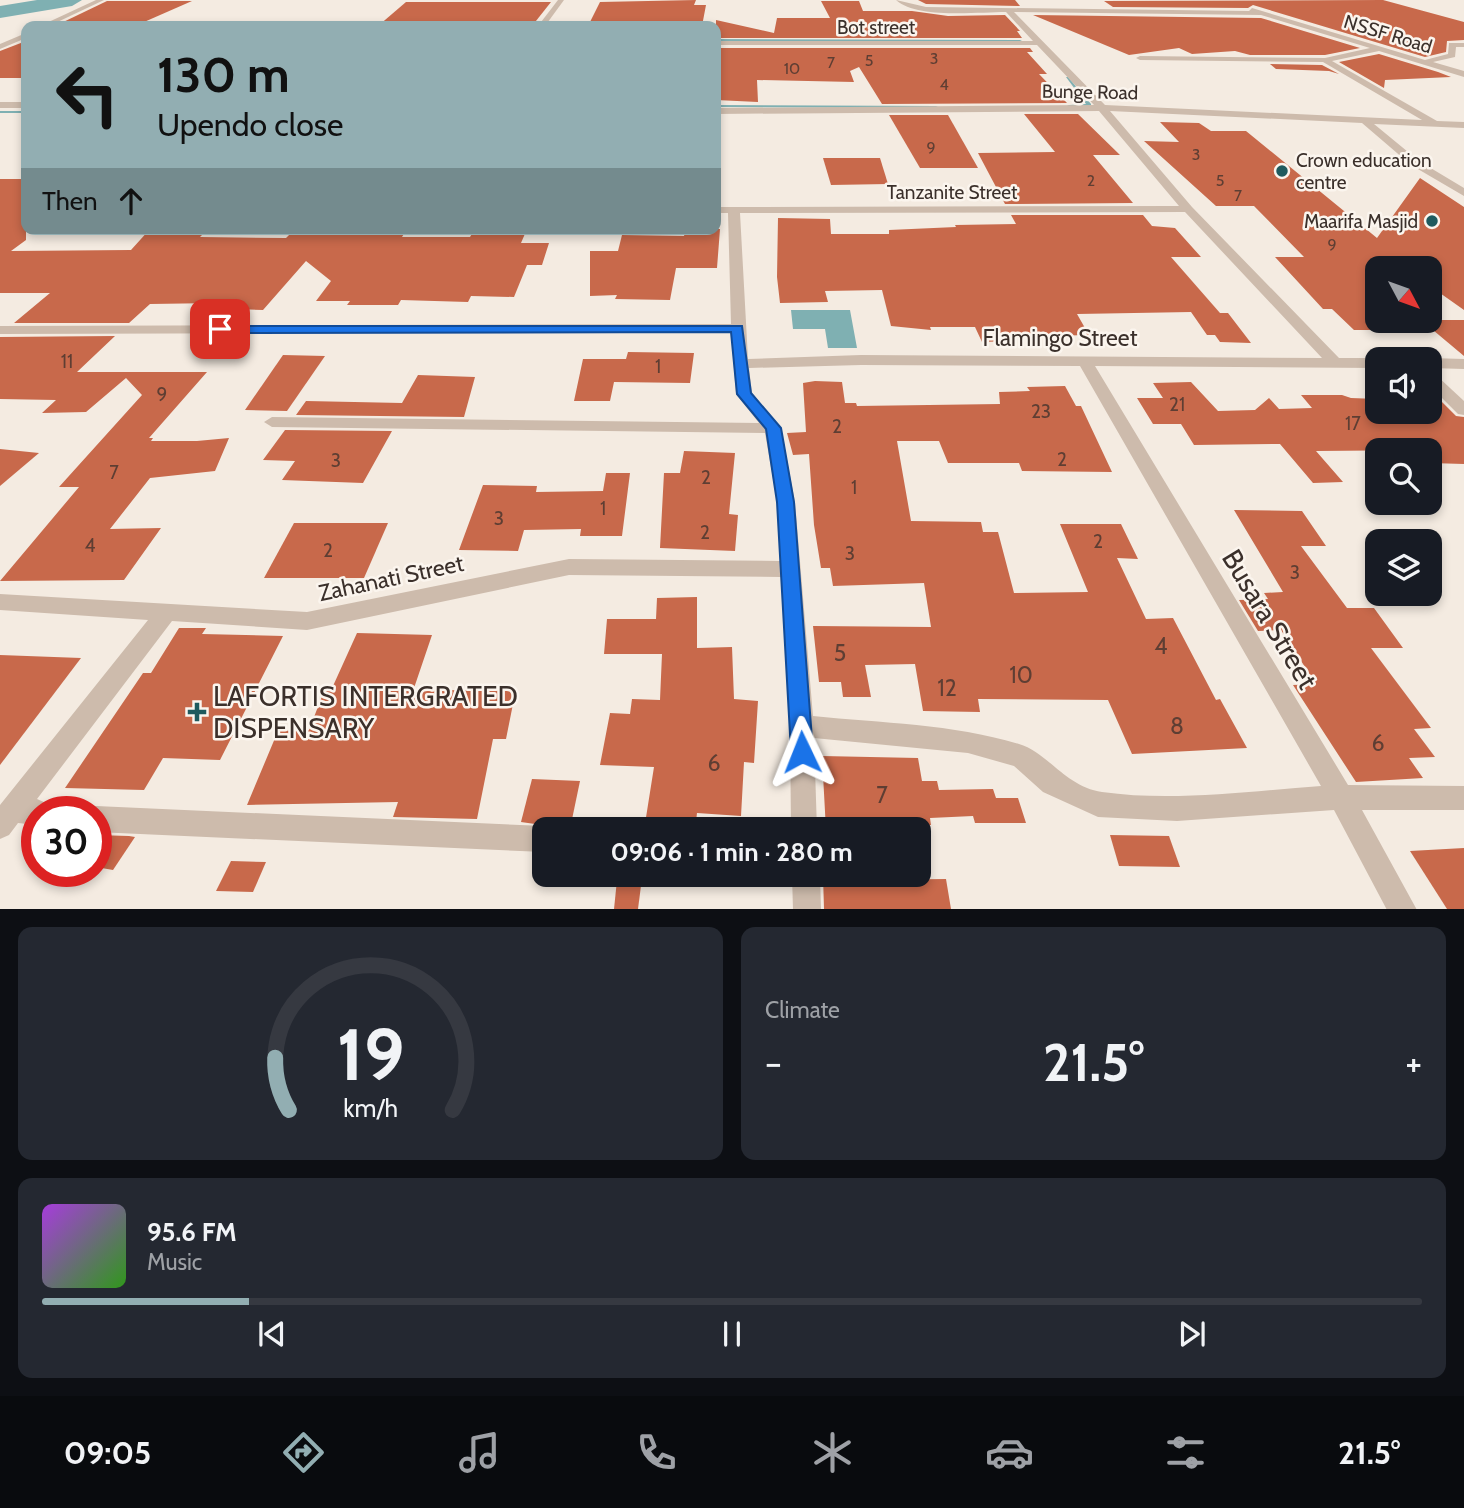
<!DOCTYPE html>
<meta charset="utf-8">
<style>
body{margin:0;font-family:Cabin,sans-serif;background:#242831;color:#f1f3f6;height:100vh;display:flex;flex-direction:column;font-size:26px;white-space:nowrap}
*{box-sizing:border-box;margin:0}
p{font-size:23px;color:#9ea1a6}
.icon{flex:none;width:38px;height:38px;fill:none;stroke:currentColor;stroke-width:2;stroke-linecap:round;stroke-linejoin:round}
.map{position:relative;height:909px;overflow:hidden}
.drawer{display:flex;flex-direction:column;gap:18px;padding:18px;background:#0d0f14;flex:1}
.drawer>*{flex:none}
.top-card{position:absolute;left:21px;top:21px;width:700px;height:214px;border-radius:14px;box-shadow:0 4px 10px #0003;background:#92aeb2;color:#111;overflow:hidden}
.needle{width:46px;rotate:131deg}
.buttons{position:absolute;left:1365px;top:256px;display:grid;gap:14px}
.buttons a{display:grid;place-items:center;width:77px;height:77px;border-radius:14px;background:#171b24;box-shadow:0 4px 10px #0003;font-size:35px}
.speed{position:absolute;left:21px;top:796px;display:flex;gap:14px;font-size:35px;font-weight:700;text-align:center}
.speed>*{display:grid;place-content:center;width:91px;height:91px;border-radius:50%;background:#171b24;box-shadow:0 4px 10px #0003;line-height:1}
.speed .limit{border:10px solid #d22;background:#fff;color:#111}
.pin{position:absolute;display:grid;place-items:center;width:60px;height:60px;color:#fff;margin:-30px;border-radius:14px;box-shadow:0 4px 10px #0006}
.me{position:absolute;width:77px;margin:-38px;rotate:358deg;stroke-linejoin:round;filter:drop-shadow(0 0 5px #0008)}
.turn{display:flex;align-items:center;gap:24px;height:147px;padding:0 21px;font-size:32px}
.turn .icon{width:91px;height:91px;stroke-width:2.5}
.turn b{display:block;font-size:49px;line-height:60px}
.then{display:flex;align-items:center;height:66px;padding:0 21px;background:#0003;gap:14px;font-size:26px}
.big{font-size:52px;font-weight:700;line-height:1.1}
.drawer .card{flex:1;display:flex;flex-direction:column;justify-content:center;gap:10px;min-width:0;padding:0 24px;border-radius:14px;background:#242831}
.drawer .dial{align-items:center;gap:0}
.dial svg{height:182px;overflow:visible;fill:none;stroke:#363941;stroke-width:7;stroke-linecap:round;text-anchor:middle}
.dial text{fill:#f1f3f6;stroke:none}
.song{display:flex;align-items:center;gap:21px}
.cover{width:84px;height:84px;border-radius:10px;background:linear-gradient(135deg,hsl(280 70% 55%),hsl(110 70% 35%))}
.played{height:7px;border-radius:4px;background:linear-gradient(90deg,#92aeb2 15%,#363941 15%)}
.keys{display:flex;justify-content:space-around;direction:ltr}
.heat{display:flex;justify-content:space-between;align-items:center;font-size:38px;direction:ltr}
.drawer .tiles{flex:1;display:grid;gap:18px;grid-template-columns:1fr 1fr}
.card:last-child{grid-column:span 2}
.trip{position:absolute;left:532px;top:817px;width:399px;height:70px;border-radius:14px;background:#171b24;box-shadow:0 4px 10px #0003;font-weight:700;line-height:70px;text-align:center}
.dock{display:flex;height:112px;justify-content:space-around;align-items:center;background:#090b0e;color:#9ea1a6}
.dock .icon{width:49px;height:49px}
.dock .selected{color:#92aeb2}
.dock b{font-size:32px;color:#f1f3f6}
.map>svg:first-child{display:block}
.water{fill:#7fb0b2}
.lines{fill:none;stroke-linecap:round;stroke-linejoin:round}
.stream{fill:#7fb0b2;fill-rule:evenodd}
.river{fill:#7fb0b2;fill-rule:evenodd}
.building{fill:#c8694b}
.street{fill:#cdbbac;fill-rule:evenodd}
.route{fill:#1a73e8;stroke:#114b97;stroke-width:2}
.poi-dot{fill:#1f5a5e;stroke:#fbf5ee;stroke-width:2.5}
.labels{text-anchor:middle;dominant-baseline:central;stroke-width:5;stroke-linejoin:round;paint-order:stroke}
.far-number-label{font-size:16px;fill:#5e3e33}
.far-street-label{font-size:19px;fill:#3b302b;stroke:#fbf5ee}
.far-poi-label{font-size:19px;fill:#3b302b;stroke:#fbf5ee;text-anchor:start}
.number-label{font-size:19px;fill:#5e3e33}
.street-label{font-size:23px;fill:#3b302b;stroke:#fbf5ee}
.near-number-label{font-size:23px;fill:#5e3e33}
.near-street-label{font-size:28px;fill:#3b302b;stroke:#fbf5ee}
.near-poi-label{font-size:28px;fill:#3b302b;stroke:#fbf5ee;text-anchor:start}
</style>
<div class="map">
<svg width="1464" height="910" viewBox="0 0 1464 910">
<rect width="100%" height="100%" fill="#f4ebe1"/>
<polygon class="water" points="791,310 850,310 857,348 828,348 825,329 793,329"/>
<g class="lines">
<g class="stream">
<polygon points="716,39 1020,40 1022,41 1020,42 716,41"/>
<polygon points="1066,77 1068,77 1091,104 1091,106 1067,107 1067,106 1069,105 1086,104"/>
<polygon points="716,105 936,106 938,107 936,108 716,107"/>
<rect x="0" y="111" width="26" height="2"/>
</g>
<polygon class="river" points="37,0 82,0 72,6 0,18 0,6"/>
</g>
<g class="building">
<polygon points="696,0 694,5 706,5 702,26 588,26 600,2"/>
<polygon points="918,0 1015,0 1020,6 926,4"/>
<polygon points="1383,0 1464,22 1464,40 1447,41 1446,52 1425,57 1253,5 1248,8 1113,7 1104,1"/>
<polygon points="107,1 192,1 135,26 55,26"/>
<polygon points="821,1 859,1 863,11 912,11 948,16 1005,15 1020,31 1017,31 1022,38 716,38 716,20 774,33 777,18 830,18"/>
<polygon points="406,2 551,2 532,26 378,26"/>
<polygon points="1033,15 1261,18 1360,48 1325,55 1250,55 1235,51 1192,54 1179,48 1129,55"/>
<polygon points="26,41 26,78 0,78 0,51"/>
<polygon points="716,48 1030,48 1033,52 1027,52 1047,74 1039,74 1067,103 882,104 859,67 850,71 854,82 757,80 758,102 716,100"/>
<polygon points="1379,54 1438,72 1451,77 1385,80 1384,88 1339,62"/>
<polygon points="1270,64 1322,65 1339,74 1329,71 1276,69"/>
<polygon points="1024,114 1078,114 1120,155 1093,155 1133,203 1005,204 978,153 1055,152"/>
<polygon points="889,115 948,115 978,168 920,168"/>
<polygon points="1160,122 1199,123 1211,131 1246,131 1377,238 1420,178 1464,207 1464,310 1430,286 1430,268 1377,268 1377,330 1354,330 1332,309 1323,309 1275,257 1304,257 1254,206 1216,206 1144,141 1179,142"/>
<polygon points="823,158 880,158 888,184 831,185"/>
<polygon points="0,179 26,179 26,240 11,251 131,250 150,229 208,229 200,237 286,238 291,233 377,235 381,229 407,229 402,237 470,237 475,229 527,229 521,243 549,243 542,265 527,265 514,297 471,296 468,302 401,300 398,305 347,305 350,301 316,301 331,281 306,261 263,310 212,308 217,303 150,304 129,323 14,323 50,293 0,293"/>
<polygon points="1011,215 1143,215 1152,226 1175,228 1201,257 1171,257 1220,313 1228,313 1251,343 1220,342 1215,335 1207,335 1191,312 1077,314 1089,335 1009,337 1011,341 982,342 975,327 930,327 931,330 891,326 882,290 825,291 828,302 780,303 777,277 778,218 830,219 831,234 889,234 889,230 956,227 955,225 1016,224"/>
<polygon points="686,229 720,229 717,268 676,268 670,300 615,299 617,295 590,296 590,251 618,251 622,235 684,236"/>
<polygon points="1421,320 1464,320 1464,356"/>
<polygon points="115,336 77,372 207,372 149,438 153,438 151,441 197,441 229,438 215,471 150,478 110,529 161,528 124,580 0,581 79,487 59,487 142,395 126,378 86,412 42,413 56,400 0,399 0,337"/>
<polygon points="628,352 694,353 690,383 614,382 610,401 574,401 583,359 626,359"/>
<polygon points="283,355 325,356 287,411 245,410"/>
<polygon points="418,375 475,377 464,417 296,415 306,401 402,403"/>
<polygon points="815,381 842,382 845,403 856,403 857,406 1000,404 999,392 1030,391 1027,387 1065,386 1076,406 1081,406 1112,472 1022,471 1019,463 948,463 939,441 897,441 911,521 981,522 983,532 998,532 1014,593 1088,592 1060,524 1121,524 1138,559 1117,558 1146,619 1173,618 1216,700 1220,699 1247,748 1132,754 1108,700 978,699 980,712 923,711 915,664 865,665 871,697 843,697 841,682 819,682 813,626 931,627 924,583 833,586 830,568 821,568 814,525 809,454 793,455 787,433 806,432 803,383"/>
<polygon points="1191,382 1218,411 1255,410 1269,398 1279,409 1312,408 1301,395 1342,395 1351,398 1377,399 1377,411 1430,411 1430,396 1437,397 1456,416 1464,417 1464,464 1430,463 1430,450 1316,451 1343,482 1313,483 1280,444 1194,445 1181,424 1153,424 1137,398 1163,398 1153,383"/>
<polygon points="285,430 392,431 363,483 282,480 295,461 263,460"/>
<polygon points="0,449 39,453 0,486"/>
<polygon points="684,451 735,453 729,514 738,515 735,551 660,548 664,473 680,473"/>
<polygon points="606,473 630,473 622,536 580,536 581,529 524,530 518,551 459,550 483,485 537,486 536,492 603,491"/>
<polygon points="1234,510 1302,511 1326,546 1301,546 1347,608 1374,608 1403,648 1371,648 1431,728 1414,729 1435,757 1409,758 1423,778 1356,782 1293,685 1316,684 1281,630 1258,631 1239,600 1268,599 1264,593 1283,592"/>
<polygon points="294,523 388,523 364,578 264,578"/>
<polygon points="697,597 697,648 732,647 734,699 758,701 754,763 744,762 741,816 697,813 695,830 644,830 654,767 600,765 610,713 630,714 632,699 660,700 662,654 604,654 607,619 656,619 657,598"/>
<polygon points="179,628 206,628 202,634 283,636 220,760 163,758 144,790 65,788 143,673 151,673"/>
<polygon points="357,633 432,635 413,691 516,689 506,739 493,739 477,819 393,817 398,802 247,805 278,731 309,730 326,686 333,686"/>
<polygon points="0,655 81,658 0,765"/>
<polygon points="822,756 918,758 922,781 937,781 939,790 993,789 996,798 1018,798 1026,823 975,823 973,816 930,818 931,825 871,825 872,830 826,830"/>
<polygon points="532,779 580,781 570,829 521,822"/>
<polygon points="96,835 129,836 135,837 113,870 96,867"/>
<polygon points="1110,835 1169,836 1180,867 1119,866"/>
<polygon points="1464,848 1464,909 1447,909 1410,851"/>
<polygon points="231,861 266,862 253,892 216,891"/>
<polygon points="823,876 869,880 946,879 951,909 824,909"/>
<polygon points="642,878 638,909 614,909 617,880"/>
</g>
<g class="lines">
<g class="street">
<polygon points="96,0 104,0 49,26 40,26"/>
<polygon points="558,0 564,0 545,26 538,26"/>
<path d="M896,0L926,7L1249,11L1252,8L1425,60L1448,54L1449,43H1464V47H1456L1455,57L1433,62L1464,71V77L1379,51L1332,61L1437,121L1464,122V128L1374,124L1419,161L1464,188V196L1411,165L1362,123L1110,111L1192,207L1339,358H1377V368L1095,366L1348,785L1464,786V810H1362L1417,910H1387L1334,810L1177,821L1098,817L1043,792L1014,766L968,753L814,738L817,830H791L790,726L781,577L569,575L307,630L172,621L37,799L46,803L50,812H37V825L18,823L9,835L0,839V805L148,620L0,610V594L307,612L569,559L780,561L777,502L765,433L272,427L264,422L272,417L759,423L736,394L731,332L0,334V326L731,324L728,213H716V207L1179,206L1099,111L716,114V108L1094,105L1037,45H716V41H1033L1006,12C977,12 917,19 896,0ZM1014,12L1261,15L1370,48L1325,58L1140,56L1136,58L1140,60L1323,62L1422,120L1105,105ZM1185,212L1322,358L861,355L748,359L740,213ZM861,365L1080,366L1321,786C1249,791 1173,802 1102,792C1066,787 1047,752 1019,744C953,724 882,723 813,716L795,502L781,428L752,393L749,368Z"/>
<polygon points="26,33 26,38 0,49 0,44"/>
<rect x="0" y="102" width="26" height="6"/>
<polygon points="1430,358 1464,359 1464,369 1430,368"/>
<polygon points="1430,373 1436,375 1464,401 1464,415 1458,414 1430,386"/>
<polygon points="96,806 544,826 553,830 544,830 544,852 96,832 96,812 86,812"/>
<polygon points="792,875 820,875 821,910 793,910"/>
</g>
</g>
<polygon class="route" points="215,326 742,326 751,393 781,428 794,502 813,752 810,759 802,762 794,759 791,752 777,502 766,429 737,394 731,332 220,333 214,329"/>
<g class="poi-dot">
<circle cx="1282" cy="171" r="7"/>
<circle cx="1432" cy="221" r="7"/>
<path d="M193.5 701.5h7v7h7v7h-7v7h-7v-7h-7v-7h7z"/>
</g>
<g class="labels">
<g class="far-number-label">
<text x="934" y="58">3</text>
<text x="869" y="60">5</text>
<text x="831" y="62">7</text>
<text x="792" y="68">10</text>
<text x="944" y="84">4</text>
<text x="931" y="147">9</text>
<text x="1196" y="154">3</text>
<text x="1091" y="180">2</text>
<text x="1220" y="180">5</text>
<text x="1238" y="195">7</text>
<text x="1332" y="244">9</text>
</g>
<g class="far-street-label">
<text x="876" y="27">Bot street</text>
<text transform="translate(1388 34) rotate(17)">NSSF Road</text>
<text transform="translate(1090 92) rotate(1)">Bunge Road</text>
<text x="952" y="192">Tanzanite Street</text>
</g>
<g class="far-poi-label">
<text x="1296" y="160">Crown education<tspan x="1296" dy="22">centre</tspan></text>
<text x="1418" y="221" text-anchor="end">Maarifa Masjid</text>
</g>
<g class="number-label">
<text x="67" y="361">11</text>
<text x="658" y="366">1</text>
<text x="162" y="394">9</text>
<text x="1177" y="404">21</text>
<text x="1041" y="411">23</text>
<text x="1353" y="423">17</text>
<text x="837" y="426">2</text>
<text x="1062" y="459">2</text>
<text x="336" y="460">3</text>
<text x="114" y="472">7</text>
<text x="706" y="477">2</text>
<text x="854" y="487">1</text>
<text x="603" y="508">1</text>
<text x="499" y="518">3</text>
<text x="705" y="532">2</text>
<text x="1098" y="541">2</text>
<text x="90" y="545">4</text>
<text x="328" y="550">2</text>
<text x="850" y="553">3</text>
<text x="1295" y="572">3</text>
</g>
<g class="street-label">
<text x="1060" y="338">Flamingo Street</text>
<text transform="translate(391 578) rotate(-12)">Zahanati Street</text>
</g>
<g class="near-number-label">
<text x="1161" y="646">4</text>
<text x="840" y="653">5</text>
<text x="1021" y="675">10</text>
<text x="947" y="688">12</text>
<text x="1177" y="726">8</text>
<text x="1378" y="743">6</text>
<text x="714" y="763">6</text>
<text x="882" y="795">7</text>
</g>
<g class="near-street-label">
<text transform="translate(1270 619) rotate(59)">Busara Street</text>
</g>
<g class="near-poi-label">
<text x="213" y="696">LAFORTIS INTERGRATED<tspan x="213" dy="32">DISPENSARY</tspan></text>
</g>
</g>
</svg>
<div class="buttons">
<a><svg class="needle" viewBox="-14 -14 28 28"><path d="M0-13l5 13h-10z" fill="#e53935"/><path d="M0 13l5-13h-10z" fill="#9ea1a6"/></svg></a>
<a><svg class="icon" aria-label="sound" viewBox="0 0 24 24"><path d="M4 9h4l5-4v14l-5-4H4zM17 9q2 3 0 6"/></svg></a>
<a><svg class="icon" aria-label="search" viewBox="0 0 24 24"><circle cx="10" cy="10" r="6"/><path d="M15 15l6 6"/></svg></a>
<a><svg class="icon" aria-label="layers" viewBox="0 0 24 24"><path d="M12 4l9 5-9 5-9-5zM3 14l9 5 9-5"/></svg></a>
</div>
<div class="speed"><div class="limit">30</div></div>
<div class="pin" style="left:220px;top:329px;background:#d93025"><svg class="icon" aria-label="arrive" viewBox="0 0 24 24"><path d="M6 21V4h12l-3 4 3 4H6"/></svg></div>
<svg class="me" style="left:802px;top:752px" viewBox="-20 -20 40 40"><path d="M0-17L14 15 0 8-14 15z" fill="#1a73e8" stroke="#fff" stroke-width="4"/></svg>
<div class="trip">09:06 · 1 min · 280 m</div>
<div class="top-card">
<div class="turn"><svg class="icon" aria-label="left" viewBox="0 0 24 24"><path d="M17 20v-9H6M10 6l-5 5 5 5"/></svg><div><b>130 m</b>Upendo close</div></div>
<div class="then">Then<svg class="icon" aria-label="ahead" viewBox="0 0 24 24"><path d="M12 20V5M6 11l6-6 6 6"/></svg></div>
</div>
</div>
<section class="drawer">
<div class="tiles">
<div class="card dial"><svg viewBox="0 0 100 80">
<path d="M14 69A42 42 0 1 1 86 69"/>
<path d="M14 69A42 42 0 0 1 8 46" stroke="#92aeb2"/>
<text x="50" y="56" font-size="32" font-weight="700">19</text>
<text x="50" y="72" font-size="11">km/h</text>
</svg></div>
<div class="card"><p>Climate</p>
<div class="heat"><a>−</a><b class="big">21.5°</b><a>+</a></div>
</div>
<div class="card">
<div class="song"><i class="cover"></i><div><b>95.6 FM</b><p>Music</p></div></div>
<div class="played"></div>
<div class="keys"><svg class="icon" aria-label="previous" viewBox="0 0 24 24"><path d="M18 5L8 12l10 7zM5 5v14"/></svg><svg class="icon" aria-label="pause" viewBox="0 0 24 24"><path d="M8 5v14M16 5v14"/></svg><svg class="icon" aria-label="next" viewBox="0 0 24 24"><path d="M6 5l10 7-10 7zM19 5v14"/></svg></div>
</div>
</div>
</section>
<nav class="dock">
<b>09:05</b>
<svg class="icon selected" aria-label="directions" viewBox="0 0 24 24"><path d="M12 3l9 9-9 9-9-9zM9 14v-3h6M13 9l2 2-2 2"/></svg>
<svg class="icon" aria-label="music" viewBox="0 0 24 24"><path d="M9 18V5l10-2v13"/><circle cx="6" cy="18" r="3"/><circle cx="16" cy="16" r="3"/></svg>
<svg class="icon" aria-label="phone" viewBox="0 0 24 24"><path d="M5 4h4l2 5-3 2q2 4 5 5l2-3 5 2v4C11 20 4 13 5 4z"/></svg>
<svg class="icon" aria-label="climate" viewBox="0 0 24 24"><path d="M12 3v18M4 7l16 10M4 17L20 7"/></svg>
<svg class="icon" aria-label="car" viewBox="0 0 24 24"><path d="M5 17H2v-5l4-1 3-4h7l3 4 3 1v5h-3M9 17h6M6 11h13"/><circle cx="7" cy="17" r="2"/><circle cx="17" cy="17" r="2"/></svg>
<svg class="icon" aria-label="filters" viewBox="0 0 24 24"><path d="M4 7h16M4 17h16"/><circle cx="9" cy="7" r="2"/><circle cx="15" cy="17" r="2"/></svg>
<b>21.5°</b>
</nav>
